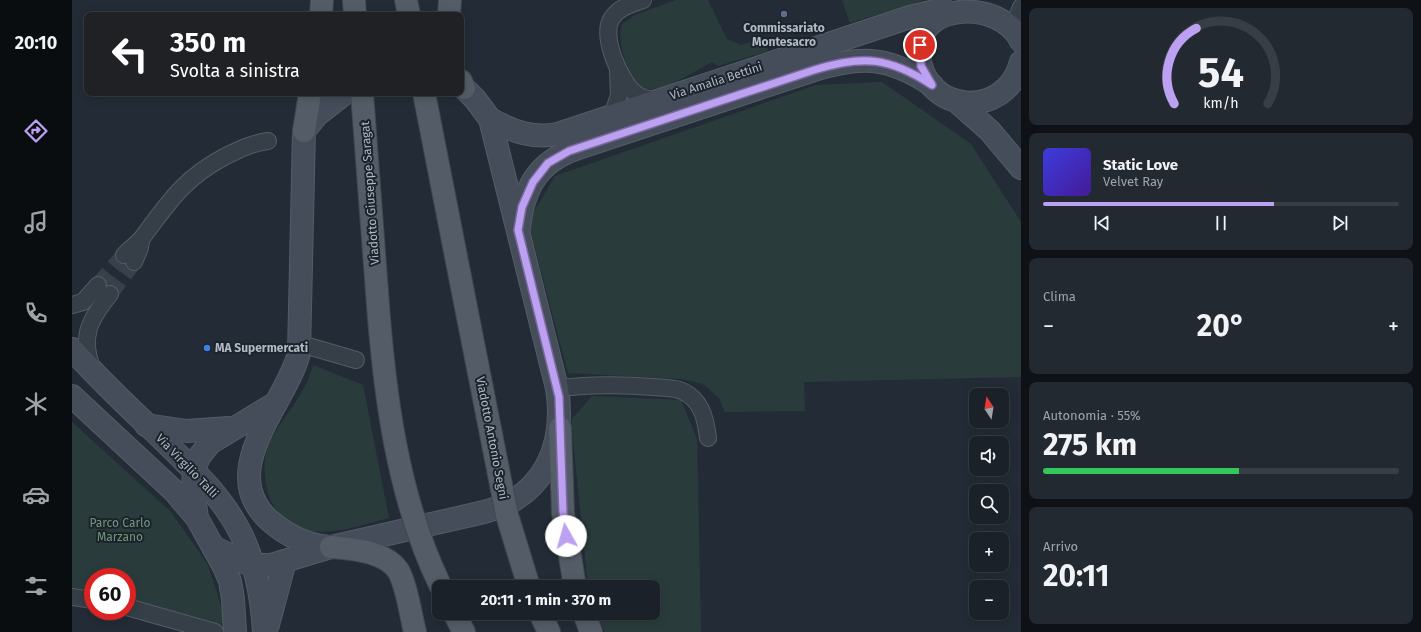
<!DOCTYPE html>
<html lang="it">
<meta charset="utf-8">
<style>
body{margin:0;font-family:"Fira Sans",sans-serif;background:#232930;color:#f1f3f6;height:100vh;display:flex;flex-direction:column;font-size:15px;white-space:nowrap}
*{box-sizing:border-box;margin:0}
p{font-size:13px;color:#9fa3a8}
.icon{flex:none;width:22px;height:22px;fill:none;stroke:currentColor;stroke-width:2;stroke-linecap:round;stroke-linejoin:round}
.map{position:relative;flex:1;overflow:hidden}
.side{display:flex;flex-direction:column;gap:8px;padding:8px;background:#0e1216;width:400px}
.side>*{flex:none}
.banner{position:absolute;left:12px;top:12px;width:380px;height:84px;border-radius:8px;box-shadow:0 2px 10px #0003,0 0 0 1px #383e45;background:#202124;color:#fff;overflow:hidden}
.needle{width:26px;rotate:348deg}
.tools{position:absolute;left:897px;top:388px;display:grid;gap:8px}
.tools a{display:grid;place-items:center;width:40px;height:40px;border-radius:8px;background:#1a2128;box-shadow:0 2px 10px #0003,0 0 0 1px #383e45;font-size:20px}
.speed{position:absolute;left:12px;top:568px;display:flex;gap:8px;font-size:20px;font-weight:700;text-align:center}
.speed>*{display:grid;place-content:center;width:52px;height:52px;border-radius:50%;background:#1a2128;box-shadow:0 2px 10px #0003,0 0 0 1px #383e45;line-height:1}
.speed .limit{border:6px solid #d22;background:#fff;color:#111}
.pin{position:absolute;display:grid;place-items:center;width:34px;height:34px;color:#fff;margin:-17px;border:2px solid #fff;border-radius:50%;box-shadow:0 1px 4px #0007}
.me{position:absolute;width:44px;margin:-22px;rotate:353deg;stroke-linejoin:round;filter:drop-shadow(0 0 3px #0008)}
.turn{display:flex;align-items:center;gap:14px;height:84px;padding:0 20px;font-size:18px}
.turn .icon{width:52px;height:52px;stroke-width:2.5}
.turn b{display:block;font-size:28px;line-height:34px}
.big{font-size:30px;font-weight:700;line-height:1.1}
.side .widget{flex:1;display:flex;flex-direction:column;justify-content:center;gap:6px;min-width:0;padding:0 14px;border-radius:8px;background:#232930}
.side .dial{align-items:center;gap:0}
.dial svg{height:104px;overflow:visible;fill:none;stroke:#383e45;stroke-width:7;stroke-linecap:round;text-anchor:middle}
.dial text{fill:#f1f3f6;stroke:none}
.song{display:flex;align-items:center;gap:12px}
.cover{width:48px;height:48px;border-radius:6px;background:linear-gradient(135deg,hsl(240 70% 55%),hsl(260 70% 35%))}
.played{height:4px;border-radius:2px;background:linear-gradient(90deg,#bca0f2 65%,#383e45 65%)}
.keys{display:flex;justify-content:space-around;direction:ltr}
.heat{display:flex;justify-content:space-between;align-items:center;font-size:22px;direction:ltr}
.charge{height:6px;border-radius:3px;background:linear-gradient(90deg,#34c759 55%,#383e45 0)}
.trip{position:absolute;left:360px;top:580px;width:228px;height:40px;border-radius:8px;background:#1a2128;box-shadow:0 2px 10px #0003,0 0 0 1px #383e45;font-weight:700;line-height:40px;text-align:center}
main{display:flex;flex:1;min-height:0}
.tabs{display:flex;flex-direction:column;width:72px;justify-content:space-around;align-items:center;background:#0a0d10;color:#9fa3a8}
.tabs .icon{width:28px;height:28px}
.tabs .current{color:#bca0f2}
.tabs b{font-size:18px;color:#f1f3f6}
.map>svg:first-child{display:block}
.green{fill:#293c3b}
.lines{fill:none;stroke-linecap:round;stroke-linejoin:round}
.street-tunnel{stroke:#38414b;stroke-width:16;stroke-dasharray:16 8;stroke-linecap:butt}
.street-casing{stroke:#545c65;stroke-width:18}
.secondary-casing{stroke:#545c65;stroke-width:24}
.primary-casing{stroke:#3f4750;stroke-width:24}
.street{stroke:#363e47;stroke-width:16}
.secondary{stroke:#454d5a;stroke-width:22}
.primary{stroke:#545d67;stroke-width:22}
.primary-bridge-casing{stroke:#3f4750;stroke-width:24;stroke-linecap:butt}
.primary-bridge{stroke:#545d67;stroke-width:22}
.route-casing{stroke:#7a689d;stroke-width:10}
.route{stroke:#bca0f2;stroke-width:7}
.service-dot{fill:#5c6f8a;stroke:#1c232c;stroke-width:1.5}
.shop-dot{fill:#3f7fe0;stroke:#1c232c;stroke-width:1.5}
.labels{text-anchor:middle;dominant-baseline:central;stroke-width:4;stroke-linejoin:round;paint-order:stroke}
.poi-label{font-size:12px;font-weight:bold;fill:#b1b9c3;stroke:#1c232c}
.street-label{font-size:12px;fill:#b1b9c3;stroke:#1c232c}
.park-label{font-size:12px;fill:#719779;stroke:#1c232c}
</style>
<main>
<nav class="tabs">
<b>20:10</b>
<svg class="icon current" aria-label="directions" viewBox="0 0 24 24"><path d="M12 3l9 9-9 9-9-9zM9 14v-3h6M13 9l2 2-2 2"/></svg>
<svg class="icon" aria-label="music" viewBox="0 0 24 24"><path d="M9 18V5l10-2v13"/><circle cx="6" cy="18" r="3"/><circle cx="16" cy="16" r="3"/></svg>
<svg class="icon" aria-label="phone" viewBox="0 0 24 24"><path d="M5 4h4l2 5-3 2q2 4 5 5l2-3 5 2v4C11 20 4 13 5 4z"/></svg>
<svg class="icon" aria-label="climate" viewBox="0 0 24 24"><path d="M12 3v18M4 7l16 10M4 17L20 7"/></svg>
<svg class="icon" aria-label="car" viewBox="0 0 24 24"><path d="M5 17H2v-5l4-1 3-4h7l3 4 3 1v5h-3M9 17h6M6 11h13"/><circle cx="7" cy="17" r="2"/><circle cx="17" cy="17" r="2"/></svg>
<svg class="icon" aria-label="filters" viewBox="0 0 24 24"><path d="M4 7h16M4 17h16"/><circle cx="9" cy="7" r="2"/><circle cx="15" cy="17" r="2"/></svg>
</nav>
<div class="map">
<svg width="949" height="632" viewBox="0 0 949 632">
<rect width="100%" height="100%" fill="#232c36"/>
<g class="green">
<path d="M604,0H636L655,39L669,45L692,38L696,51L646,66L640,62C622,71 591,94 570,89C556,78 544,40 550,24L563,15Z"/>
<polygon points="770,0 853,0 778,23"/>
<polygon points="810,82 899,144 949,222 949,377 732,382 733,411 653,412 647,398 631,384 610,379 496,373 456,222 483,176 744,85"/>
<path d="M241,365L291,385L317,518C283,526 241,545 211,517C203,509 197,500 195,489C192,474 191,458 197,444C211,415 233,397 241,365Z"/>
<polygon points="520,396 609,400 625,439 629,632 533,632 524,613 581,613 581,587 516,587 499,420"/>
<polygon points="0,422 99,512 136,565 154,622 149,624 55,598 55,577 21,577 21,592 0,588"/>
</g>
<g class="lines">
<g class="street-tunnel">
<polyline points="26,285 52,255"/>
<polyline points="38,294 62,262"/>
</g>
<g class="street-casing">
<g id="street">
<path d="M571,0C560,4 547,7 540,18C528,35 548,81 563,93C570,99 577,100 586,100"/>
<polyline points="942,25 949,7"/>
<polyline points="540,116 547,95 546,70"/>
<path d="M52,255C57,249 65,244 70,238C97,202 111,179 152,157C166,150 180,143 196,141"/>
<polyline points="62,262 68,248 69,240"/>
<polyline points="0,305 11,302 26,285"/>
<polyline points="229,344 284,360"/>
<path d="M20,368C8,336 18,319 38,294"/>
<path d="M485,388C521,385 545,384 581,387C593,388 607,387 617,395C631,405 634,422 636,438"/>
<polyline points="0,597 21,600"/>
<polyline points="55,607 143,632"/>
</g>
</g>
<g class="secondary-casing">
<g id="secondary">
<path d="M949,41C930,0 845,0 847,53C850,114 934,121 949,62"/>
<polyline points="884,101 918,131 949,168"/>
<path d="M418,119C440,131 460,139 486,134L838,17L871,9"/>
<path d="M447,227C452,186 467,161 506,148L742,70C791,55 817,57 860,85"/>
<path d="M0,349C27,379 55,406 84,433C115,464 148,493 168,532C184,563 190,598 192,632"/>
<polyline points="0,396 102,491 125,518"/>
<polyline points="74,425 115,431 157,428"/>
<path d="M141,547L174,563L181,565H199L259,547L412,512C472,497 494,446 485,388L418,119L403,99L389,85"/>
<path d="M257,547C234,545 215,536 197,520C143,470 214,404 227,353L232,131L245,115L273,93"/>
<polyline points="196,625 213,561"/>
<polyline points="163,632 161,599 158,581 152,567 125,518 121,490 122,470 127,457 138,443 204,403"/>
</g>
</g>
<g class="primary-casing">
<g id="primary">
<polyline points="282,0 283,15"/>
<polyline points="334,0 337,15"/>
<polyline points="249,15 250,0"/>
<polyline points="377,15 378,0"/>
<polyline points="389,81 392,88"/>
<polyline points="290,93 305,292"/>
<polyline points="352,93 390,287"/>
<polyline points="232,131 238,93"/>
<polyline points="488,428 491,513 503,587"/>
<path d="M259,547C280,549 315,551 327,572C336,590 338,613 343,632"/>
<polyline points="382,613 392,632"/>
<polyline points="468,613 477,632"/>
<polyline points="512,613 519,632"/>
</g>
</g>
<use href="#street" class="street"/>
<use href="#secondary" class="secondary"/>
<use href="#primary" class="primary"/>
<g class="primary-bridge-casing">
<g id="primary-bridge">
<polyline points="390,287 435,515 457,587"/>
<path d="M305,292C312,392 325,497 369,587"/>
</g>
</g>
<use href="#primary-bridge" class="primary-bridge"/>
</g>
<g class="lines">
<g class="route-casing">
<path id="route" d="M494,536L491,512L487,397L446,230L450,207L461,182L476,163L497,151L742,70C791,55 817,57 860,85L849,66L848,45"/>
</g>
<use href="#route" class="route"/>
</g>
<circle class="service-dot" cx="712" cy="14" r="4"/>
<circle class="shop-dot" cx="135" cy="348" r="4"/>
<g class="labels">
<g class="poi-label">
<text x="712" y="28">Commissariato<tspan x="712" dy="14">Montesacro</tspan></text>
<text x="143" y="348" text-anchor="start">MA Supermercati</text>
</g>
<g class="street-label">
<text transform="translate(644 81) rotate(-18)">Via Amalia Bettini</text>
<text transform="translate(298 193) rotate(-94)">Viadotto Giuseppe Saragat</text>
<text transform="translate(420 438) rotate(79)">Viadotto Antonio Segni</text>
<text transform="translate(115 466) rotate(46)">Via Virgilio Talli</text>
</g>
<g class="park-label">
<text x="48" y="523">Parco Carlo<tspan x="48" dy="14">Marzano</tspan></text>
</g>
</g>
</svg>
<div class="tools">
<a><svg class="needle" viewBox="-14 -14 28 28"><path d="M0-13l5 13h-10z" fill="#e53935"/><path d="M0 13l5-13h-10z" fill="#9fa3a8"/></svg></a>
<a><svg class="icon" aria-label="sound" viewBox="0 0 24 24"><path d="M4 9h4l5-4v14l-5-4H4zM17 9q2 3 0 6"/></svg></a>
<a><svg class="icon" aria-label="search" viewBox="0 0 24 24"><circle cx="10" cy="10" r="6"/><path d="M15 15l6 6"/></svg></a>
<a>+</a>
<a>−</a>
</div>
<div class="speed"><div class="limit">60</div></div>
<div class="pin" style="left:848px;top:45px;background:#d93025"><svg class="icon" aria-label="arrive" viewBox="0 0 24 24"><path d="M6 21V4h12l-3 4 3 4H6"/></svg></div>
<svg class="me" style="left:494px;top:536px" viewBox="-20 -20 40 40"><circle r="19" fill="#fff"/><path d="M0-13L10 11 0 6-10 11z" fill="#bca0f2"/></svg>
<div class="trip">20:11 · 1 min · 370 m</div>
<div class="banner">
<div class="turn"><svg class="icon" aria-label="left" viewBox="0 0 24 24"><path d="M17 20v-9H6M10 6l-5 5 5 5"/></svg><div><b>350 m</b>Svolta a sinistra</div></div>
</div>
</div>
<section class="side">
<div class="widget dial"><svg viewBox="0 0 100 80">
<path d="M14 69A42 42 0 1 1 86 69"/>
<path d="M14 69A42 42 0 0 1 31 11" stroke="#bca0f2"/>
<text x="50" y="56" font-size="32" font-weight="700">54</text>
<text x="50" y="72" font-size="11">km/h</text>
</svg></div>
<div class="widget">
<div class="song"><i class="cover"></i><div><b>Static Love</b><p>Velvet Ray</p></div></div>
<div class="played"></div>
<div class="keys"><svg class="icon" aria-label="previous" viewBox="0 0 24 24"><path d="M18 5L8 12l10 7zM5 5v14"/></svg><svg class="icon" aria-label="pause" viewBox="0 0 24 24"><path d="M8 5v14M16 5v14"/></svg><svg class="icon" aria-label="next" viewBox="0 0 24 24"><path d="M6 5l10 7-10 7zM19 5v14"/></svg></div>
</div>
<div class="widget"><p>Clima</p>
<div class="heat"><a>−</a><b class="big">20°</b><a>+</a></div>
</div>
<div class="widget"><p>Autonomia · 55%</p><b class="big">275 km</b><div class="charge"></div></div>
<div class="widget"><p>Arrivo</p><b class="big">20:11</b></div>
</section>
</main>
